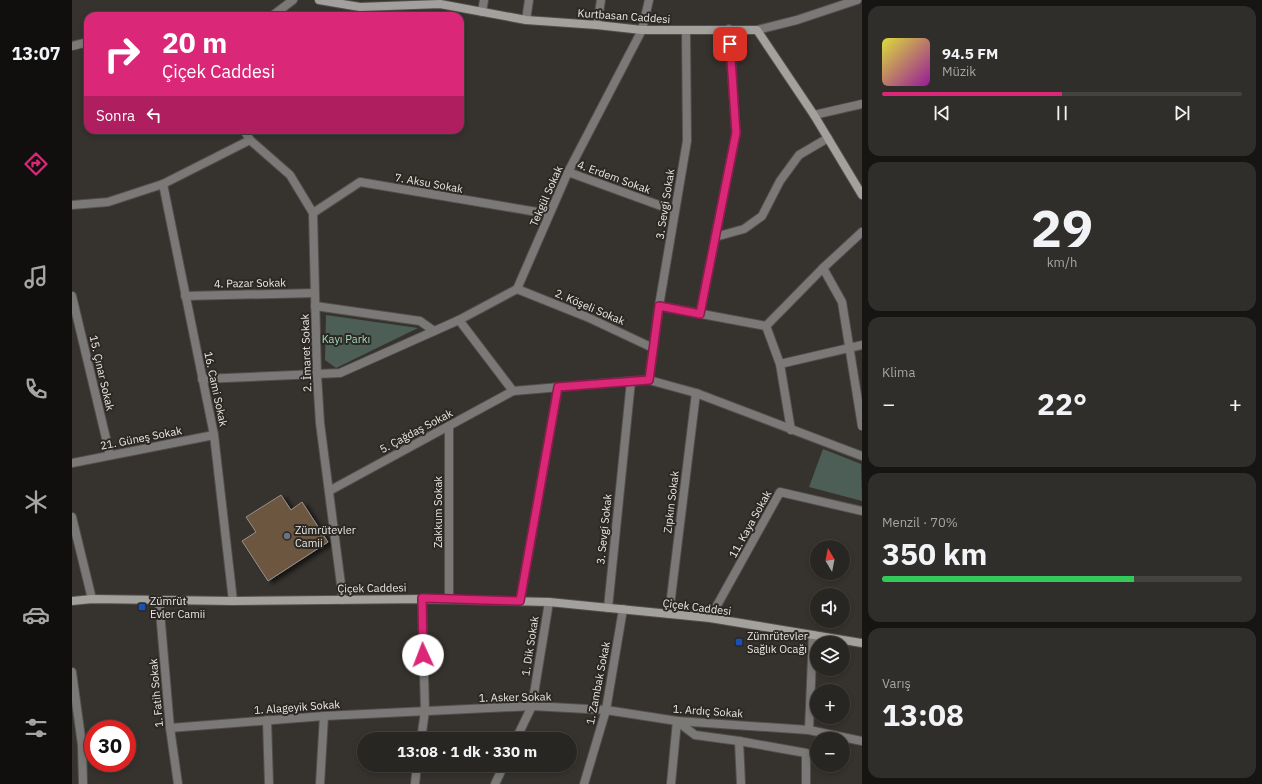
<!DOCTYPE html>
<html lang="tr">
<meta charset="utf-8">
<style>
body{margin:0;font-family:"IBM Plex Sans",sans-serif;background:#302e2a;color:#f1f3f6;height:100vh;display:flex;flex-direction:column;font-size:15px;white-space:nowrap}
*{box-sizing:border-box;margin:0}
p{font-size:13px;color:#a5a5a5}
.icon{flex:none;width:22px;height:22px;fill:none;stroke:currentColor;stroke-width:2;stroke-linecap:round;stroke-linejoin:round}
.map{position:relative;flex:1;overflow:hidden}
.side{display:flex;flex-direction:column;gap:6px;padding:6px;background:#161513;width:400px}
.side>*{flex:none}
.banner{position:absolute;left:12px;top:12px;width:380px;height:122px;border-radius:12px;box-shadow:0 2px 6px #0003,0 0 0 1px #444340;background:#db2777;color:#fff;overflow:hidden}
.needle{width:26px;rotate:350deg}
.controls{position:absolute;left:738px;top:540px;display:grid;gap:8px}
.controls a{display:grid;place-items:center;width:40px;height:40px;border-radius:50%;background:#282622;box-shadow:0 2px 6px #0003,0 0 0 1px #444340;font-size:20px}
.speed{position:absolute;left:12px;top:720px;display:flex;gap:8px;font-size:20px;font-weight:700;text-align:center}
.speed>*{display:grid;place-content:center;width:52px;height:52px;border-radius:50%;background:#282622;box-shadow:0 2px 6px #0003,0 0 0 1px #444340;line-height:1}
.speed .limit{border:6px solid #d22;background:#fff;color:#111}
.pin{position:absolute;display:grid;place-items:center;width:34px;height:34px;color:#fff;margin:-17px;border-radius:8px;box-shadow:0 2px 6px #0006}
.me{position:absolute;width:44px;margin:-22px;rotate:358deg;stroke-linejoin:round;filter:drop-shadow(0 0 3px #0008)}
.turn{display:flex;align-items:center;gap:14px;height:84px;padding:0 12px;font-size:18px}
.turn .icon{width:52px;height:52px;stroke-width:2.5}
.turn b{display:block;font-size:28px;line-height:34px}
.then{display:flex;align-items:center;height:38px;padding:0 12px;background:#0003;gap:8px;font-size:15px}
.big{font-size:30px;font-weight:700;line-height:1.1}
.side .card{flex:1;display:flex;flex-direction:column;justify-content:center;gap:6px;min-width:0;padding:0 14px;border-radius:12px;background:#302e2a}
.side .dial{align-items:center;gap:0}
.dial b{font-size:52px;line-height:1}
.song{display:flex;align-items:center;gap:12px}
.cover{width:48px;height:48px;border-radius:6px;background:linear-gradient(135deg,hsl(60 70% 55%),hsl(300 70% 35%))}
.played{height:4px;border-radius:2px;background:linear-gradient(90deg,#db2777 50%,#444340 50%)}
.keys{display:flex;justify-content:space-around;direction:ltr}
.heat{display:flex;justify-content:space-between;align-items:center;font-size:22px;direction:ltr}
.charge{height:6px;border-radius:3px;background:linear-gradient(90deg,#34c759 70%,#444340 0)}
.trip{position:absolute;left:285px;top:732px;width:220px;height:40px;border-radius:20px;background:#282622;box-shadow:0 2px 6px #0003,0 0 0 1px #444340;font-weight:700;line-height:40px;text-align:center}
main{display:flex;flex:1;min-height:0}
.menu{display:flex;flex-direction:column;width:72px;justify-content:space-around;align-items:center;background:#100f0e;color:#a5a5a5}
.menu .icon{width:28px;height:28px}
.menu .current{color:#db2777}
.menu b{font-size:18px;color:#f1f3f6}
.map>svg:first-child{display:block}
.green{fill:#4c5e55}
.building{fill:#6c5640;stroke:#96918c;filter:url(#shadow)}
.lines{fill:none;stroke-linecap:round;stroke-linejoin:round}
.street-casing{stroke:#534f4b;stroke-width:10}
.secondary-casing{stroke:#534f4b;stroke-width:10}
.street{stroke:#7b7977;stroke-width:8}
.secondary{stroke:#a3a19d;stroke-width:8}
.route-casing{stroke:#8e194d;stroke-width:10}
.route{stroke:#db2777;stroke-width:7}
.worship-dot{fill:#6b7280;stroke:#2c2824;stroke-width:1.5}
.transit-dot{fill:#1a4fb4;stroke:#2c2824;stroke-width:1.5}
.labels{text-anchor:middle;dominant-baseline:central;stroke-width:4;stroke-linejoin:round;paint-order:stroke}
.street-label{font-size:11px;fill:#eae7e4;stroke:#2c2824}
.park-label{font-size:11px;fill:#a1dec0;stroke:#2c2824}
.poi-label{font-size:11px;fill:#eae7e4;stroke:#2c2824;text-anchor:start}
</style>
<main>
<nav class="menu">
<b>13:07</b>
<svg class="icon current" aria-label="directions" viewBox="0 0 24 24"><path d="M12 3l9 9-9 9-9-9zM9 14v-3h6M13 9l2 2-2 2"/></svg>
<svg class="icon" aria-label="music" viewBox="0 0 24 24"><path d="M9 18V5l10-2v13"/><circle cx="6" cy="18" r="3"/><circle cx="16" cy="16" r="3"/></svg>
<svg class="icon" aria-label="phone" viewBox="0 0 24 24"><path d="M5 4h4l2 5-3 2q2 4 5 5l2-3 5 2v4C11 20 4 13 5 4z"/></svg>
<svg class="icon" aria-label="climate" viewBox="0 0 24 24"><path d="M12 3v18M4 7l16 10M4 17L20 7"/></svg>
<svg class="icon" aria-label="car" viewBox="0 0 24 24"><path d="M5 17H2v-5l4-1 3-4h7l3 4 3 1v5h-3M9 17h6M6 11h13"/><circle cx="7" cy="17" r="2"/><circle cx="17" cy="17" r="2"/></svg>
<svg class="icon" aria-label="filters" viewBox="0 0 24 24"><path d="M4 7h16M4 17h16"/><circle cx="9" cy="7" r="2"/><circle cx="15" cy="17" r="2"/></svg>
</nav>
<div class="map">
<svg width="790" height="784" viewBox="0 0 790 784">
<defs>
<filter id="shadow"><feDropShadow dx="4.5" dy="2.5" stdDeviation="2" flood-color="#0009"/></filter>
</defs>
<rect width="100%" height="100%" fill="#36322e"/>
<g class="green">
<polygon points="254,315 346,328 264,368 253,360"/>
<polygon points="751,449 789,464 790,501 737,487"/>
</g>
<polygon class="building" points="209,495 219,510 230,502 256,542 196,581 170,541 184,532 174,517"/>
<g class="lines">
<g class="street-casing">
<g id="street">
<polyline points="410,12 412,0"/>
<polyline points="200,16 221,0"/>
<polyline points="454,20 457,0"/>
<polyline points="525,25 529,0"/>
<polyline points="685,30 725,20 785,0"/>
<polyline points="0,46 16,42"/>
<polyline points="742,115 790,104"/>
<polyline points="172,130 178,140 218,175 241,213 245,375 248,423 271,600"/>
<polyline points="496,172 603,211"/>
<polyline points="91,184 142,435 161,601"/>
<polyline points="0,205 36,202 91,184 178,140"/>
<polyline points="241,213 288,182 477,214"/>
<polyline points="643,237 672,229 690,216 708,181 727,155 756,138"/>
<polyline points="751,268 770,302 790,426"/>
<polyline points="445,289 515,317 581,348"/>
<polyline points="0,296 38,455"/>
<polyline points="113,296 243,293"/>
<polyline points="243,306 348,321 362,331"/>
<polyline points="587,306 694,326 708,364 719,430"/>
<polyline points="628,314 664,133 657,29"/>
<polyline points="387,320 441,391"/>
<polyline points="694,326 751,268 790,232"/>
<polyline points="708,364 790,345"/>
<polyline points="130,379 268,373 387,320 445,289 496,172 570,30 577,0"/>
<polyline points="577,380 587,306 615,141 614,31"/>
<polyline points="0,463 142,435"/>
<polyline points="257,491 441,391 559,381 577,380 624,393 790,456"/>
<polyline points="0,517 20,599"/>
<polyline points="377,599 377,426"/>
<polyline points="87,600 98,728 106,784"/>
<polyline points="448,601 486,387"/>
<polyline points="536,608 559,381"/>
<polyline points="597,614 624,393"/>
<polyline points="638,618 708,492 790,511"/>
<polyline points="0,672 10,745 11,784"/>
<polyline points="195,720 197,784"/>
<polyline points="606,722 623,735 667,741 734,753 734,784"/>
<polyline points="98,728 252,716 460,706 534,710 605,721 737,730 790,741"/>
<polyline points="737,730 741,635"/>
<polyline points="349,739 353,711 350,599"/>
<polyline points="444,739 460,706 477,602"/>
<polyline points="667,741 669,784"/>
<polyline points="248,784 252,716"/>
<polyline points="343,784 345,765"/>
<polyline points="423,784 432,765"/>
<polyline points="512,784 534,710 551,609"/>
<polyline points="599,784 605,721"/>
</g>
</g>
<g class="secondary-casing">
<g id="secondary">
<polyline points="247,0 288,7 368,4 454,20 525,25 570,30 685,30 742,115 790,195"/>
<polyline points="0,601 20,599 161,601 350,599 477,602 638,618 790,643"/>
</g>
</g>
<use href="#street" class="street"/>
<use href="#secondary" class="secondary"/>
</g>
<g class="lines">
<g class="route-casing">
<polyline id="route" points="351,655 350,598 448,601 486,387 577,380 587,306 628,314 664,133 658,44"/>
</g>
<use href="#route" class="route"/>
</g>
<circle class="worship-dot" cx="215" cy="536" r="4"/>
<g class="transit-dot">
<rect x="66" y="603" width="8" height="8" rx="2"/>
<rect x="663" y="638" width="8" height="8" rx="2"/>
</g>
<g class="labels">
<g class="street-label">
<text transform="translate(552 16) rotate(4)">Kurtbasan Caddesi</text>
<text transform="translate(542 177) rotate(20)">4. Erdem Sokak</text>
<text transform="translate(357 183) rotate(10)">7. Aksu Sokak</text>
<text transform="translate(474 196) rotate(-66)">Tekgül Sokak</text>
<text transform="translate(593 204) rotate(-81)">3. Sevgi Sokak</text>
<text transform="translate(178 283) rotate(-1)">4. Pazar Sokak</text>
<text transform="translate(518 307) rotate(23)">2. Köşeli Sokak</text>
<text transform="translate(234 353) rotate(-92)">2. İmaret Sokak</text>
<text transform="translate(30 373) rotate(77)">15. Çınar Sokak</text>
<text transform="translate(144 389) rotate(78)">16. Cami Sokak</text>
<text transform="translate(344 431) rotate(-28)">5. Çağdaş Sokak</text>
<text transform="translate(69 438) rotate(-11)">21. Güneş Sokak</text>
<text transform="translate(599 502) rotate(-83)">Zıpkın Sokak</text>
<text transform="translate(366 512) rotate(-90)">Zakkum Sokak</text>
<text transform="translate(678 524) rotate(-61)">11. Kaya Sokak</text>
<text transform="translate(532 529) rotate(-84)">3. Sevgi Sokak</text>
<text transform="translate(300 588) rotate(-1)">Çiçek Caddesi</text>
<text transform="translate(625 607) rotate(7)">Çiçek Caddesi</text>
<text transform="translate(458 646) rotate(-81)">1. Dik Sokak</text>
<text transform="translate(526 683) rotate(-79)">1. Zambak Sokak</text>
<text transform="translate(84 693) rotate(-95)">1. Fatih Sokak</text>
<text transform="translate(443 697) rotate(-1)">1. Asker Sokak</text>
<text transform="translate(225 707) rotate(-4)">1. Alageyik Sokak</text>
<text transform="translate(636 711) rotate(4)">1. Ardıç Sokak</text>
</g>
<g class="park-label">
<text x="274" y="339">Kayı Parkı</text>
</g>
<g class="poi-label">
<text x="223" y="530">Zümrütevler<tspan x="223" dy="13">Camii</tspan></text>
<text x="78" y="601">Zümrüt<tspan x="78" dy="13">Evler Camii</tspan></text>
<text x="675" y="636">Zümrütevler<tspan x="675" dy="13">Sağlık Ocağı</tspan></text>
</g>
</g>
</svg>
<div class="controls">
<a><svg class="needle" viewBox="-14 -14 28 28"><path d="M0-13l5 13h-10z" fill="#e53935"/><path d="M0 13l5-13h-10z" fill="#a5a5a5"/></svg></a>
<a><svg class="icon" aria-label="sound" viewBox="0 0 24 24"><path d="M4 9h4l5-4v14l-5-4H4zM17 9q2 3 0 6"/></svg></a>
<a><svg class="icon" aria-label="layers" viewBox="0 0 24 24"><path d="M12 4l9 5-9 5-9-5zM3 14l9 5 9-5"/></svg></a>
<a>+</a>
<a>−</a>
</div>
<div class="speed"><div class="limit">30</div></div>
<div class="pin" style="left:658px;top:44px;background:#d93025"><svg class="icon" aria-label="arrive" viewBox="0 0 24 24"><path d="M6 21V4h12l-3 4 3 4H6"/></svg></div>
<svg class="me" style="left:351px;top:655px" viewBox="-20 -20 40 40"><circle r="19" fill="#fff"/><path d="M0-13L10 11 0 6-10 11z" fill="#db2777"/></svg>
<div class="trip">13:08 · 1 dk · 330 m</div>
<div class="banner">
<div class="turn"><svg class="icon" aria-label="right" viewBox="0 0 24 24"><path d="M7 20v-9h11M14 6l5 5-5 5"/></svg><div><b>20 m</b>Çiçek Caddesi</div></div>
<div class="then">Sonra<svg class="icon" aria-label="left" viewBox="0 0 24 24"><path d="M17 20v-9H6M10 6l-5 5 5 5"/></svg></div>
</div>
</div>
<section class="side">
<div class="card">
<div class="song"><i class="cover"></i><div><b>94.5 FM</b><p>Müzik</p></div></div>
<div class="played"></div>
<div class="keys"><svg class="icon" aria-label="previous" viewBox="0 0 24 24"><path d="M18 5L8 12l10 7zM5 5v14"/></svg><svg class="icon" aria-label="pause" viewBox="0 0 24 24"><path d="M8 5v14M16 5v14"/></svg><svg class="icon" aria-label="next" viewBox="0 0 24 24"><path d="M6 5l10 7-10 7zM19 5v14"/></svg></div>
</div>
<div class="card dial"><b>29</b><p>km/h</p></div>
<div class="card"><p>Klima</p>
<div class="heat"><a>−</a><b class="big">22°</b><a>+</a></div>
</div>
<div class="card"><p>Menzil · 70%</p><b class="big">350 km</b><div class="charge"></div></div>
<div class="card"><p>Varış</p><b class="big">13:08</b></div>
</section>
</main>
